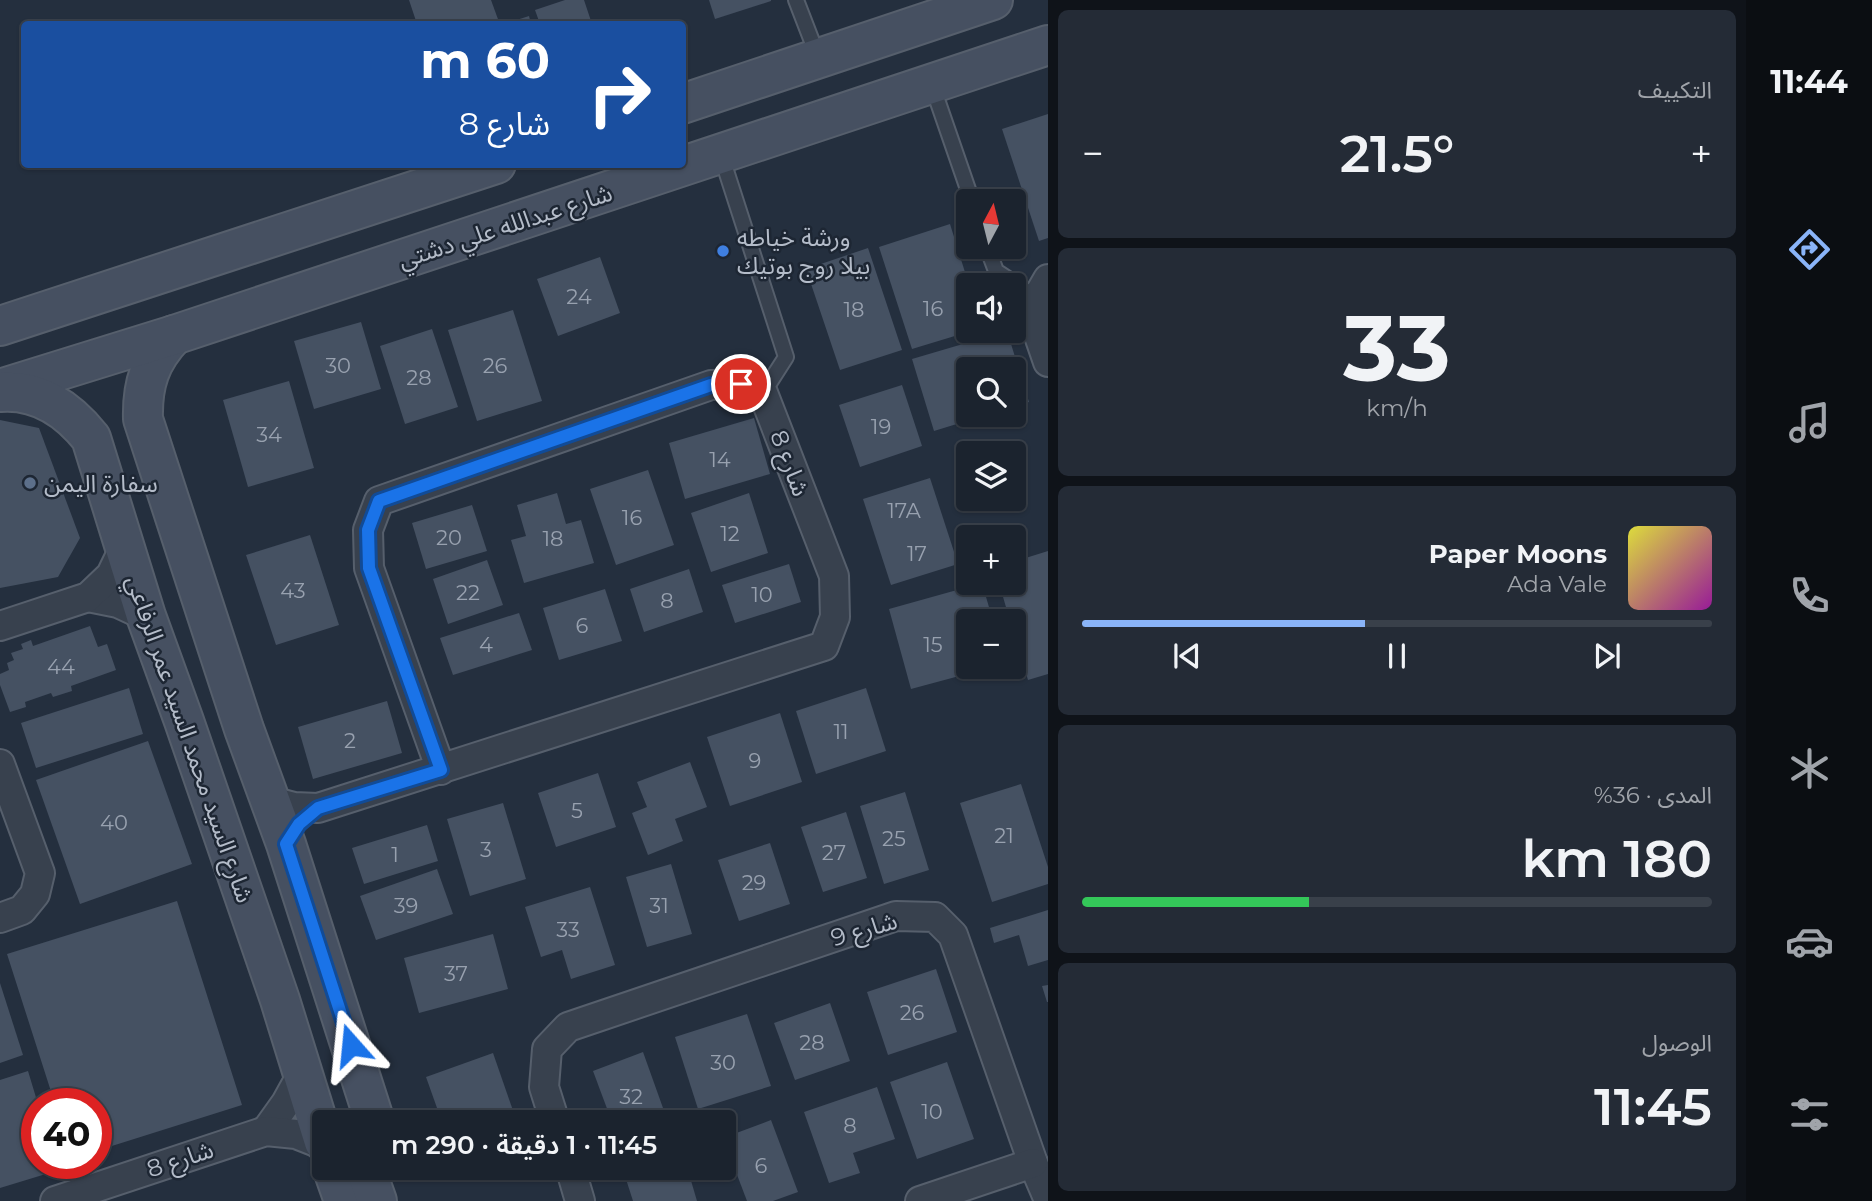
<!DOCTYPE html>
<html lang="ar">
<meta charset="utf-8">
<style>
body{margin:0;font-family:Montserrat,"Noto Sans Arabic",sans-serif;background:#242b36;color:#f1f3f6;direction:rtl;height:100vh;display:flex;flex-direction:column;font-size:26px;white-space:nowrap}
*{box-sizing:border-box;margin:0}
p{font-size:23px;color:#a0a4aa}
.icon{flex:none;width:38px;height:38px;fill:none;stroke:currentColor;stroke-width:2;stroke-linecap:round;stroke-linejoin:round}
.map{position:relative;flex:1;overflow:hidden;direction:ltr}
.panel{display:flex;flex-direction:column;gap:10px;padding:10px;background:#0f1319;width:698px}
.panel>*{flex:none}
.top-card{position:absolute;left:21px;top:21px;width:665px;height:147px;border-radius:7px;box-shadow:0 2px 5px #0004,0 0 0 2px #39404a;direction:rtl;background:#1a4fa0;color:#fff;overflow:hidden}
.needle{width:46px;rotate:7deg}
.buttons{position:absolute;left:956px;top:189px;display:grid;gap:14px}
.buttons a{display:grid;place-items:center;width:70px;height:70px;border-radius:7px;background:#1b232e;box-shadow:0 2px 5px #0004,0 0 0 2px #39404a;font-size:35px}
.speed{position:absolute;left:21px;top:1088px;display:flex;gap:14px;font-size:35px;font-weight:700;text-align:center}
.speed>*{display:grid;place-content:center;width:91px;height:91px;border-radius:50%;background:#1b232e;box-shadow:0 2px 5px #0004,0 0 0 2px #39404a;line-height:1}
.speed .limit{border:10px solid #d22;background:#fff;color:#111}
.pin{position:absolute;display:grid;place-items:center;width:60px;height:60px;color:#fff;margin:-30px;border:4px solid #fff;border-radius:50%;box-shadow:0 2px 7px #0007}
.me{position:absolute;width:77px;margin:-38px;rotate:342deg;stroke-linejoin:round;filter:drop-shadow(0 0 5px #0008)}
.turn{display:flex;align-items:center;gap:24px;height:147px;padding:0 21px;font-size:32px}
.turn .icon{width:91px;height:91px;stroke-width:2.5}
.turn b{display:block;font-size:49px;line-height:60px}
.big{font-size:52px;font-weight:600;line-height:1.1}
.panel .widget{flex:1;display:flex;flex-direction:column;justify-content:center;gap:10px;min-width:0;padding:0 24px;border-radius:10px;background:#242b36}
.panel .dial{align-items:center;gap:0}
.dial b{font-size:91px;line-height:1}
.song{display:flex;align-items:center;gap:21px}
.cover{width:84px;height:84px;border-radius:10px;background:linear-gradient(135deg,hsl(60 70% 55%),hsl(300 70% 35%))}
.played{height:7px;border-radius:4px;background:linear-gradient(90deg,#8ab4f8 45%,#39404a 45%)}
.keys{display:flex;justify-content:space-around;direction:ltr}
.heat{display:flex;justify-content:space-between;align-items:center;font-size:38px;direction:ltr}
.charge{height:10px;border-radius:5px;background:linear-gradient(90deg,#34c759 36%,#39404a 0)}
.trip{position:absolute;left:312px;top:1110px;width:424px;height:70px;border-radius:7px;background:#1b232e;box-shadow:0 2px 5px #0004,0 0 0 2px #39404a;font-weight:600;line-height:70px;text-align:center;direction:rtl}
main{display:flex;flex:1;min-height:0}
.dock{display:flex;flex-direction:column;width:126px;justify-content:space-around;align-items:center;background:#0b0e12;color:#a0a4aa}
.dock .icon{width:49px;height:49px}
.dock .active{color:#8ab4f8}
.dock b{font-size:32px;color:#f1f3f6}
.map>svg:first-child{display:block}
.building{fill:#455162}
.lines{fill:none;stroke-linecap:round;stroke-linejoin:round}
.lane-casing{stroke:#565f6c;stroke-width:18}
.street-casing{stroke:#565f6c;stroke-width:32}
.secondary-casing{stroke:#565f6c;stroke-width:42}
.lane{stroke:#38414e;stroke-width:14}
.street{stroke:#38414e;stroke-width:28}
.secondary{stroke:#465061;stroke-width:38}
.route-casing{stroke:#114b97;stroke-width:18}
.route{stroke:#1a73e8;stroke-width:12}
.shop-dot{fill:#3f7fe0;stroke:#1d2633;stroke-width:2.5}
.service-dot{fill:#5c6f8a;stroke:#1d2633;stroke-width:2.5}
.labels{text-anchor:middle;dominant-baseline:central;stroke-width:5;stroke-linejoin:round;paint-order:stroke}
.number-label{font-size:21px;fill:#98a1af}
.street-label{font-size:24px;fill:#b4bcc9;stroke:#1d2633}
.poi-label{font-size:24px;fill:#b4bcc9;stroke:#1d2633;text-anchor:start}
</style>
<main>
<nav class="dock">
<b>11:44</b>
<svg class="icon active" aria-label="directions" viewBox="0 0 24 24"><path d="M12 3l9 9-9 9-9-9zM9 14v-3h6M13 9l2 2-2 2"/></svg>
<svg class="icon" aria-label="music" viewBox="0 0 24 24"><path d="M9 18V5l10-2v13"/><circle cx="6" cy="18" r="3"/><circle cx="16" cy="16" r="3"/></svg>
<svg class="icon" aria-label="phone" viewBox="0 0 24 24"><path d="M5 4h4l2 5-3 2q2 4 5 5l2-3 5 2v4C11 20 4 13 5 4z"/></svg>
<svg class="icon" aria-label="climate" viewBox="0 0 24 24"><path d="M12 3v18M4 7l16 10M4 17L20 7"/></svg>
<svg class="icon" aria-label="car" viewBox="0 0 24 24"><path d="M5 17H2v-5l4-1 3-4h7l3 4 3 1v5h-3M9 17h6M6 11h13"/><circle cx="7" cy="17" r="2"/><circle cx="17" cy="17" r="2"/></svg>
<svg class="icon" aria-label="filters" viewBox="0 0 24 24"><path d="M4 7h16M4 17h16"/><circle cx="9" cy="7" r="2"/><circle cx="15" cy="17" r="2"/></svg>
</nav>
<section class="panel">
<div class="widget"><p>التكييف</p>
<div class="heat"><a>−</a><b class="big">21.5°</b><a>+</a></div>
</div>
<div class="widget dial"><b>33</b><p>km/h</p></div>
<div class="widget">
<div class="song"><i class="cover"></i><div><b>Paper Moons</b><p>Ada Vale</p></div></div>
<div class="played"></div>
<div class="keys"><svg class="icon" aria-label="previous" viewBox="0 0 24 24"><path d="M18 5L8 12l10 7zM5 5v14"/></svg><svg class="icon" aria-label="pause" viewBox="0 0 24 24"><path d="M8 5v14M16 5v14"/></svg><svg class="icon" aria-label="next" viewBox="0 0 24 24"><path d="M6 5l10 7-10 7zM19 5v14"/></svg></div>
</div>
<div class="widget"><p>المدى · 36%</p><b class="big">180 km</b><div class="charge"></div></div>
<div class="widget"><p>الوصول</p><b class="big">11:45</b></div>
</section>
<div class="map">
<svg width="1048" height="1201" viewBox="0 0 1048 1201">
<rect width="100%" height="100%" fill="#242f3e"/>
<g class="building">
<polygon points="409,0 491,0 499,22 491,24 417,24"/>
<polygon points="565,0 584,0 592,24 540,24 535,10"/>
<polygon points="709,0 771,0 771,1 715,19"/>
<polygon points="529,16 531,24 504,24"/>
<polygon points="1048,114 1048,238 1039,241 1002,129"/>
<polygon points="950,224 969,285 968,332 912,349 879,247"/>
<polygon points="868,248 902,350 840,370 806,269"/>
<polygon points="600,257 620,313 558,336 537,279"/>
<polygon points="513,310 542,401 477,421 448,330"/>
<polygon points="361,322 381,389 314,409 294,341"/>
<polygon points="432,329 458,407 405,424 380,346"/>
<polygon points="1007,331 1029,402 1013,407 1013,369 968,369 968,415 986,415 934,431 912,359"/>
<polygon points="289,381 314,468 248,487 223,400"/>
<polygon points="902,385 922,446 860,467 839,405"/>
<polygon points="754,418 770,474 685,499 669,443"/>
<polygon points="0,420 39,428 80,538 58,577 0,588"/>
<polygon points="648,470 674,545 616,565 590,489"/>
<polygon points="930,478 958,564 891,585 863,499"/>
<polygon points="557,493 566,524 581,520 594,563 524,583 511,540 526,536 517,505"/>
<polygon points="749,493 768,553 711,572 691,513"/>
<polygon points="472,505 487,551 426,569 412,523"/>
<polygon points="310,535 339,625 276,645 246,555"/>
<polygon points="1048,551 1048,674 1028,680 1013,630 1013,621 1010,621 999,583 1013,583 1013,562"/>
<polygon points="487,560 503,605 448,624 433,579"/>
<polygon points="789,564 801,602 735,623 722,585"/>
<polygon points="689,569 703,612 644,632 630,589"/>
<polygon points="982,583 993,621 968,621 968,667 989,668 911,689 889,609"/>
<polygon points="605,589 622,641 559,660 543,608"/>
<polygon points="519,613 532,650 453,675 440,638"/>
<polygon points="90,626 98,647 107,644 116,670 71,686 72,691 53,697 51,693 25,702 26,707 10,712 0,685 0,674 9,670 7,663 14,660 11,653 23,649 21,644 31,640 33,646"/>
<polygon points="129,688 143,734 36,768 21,723"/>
<polygon points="866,688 886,751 816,774 796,711"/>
<polygon points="387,701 402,753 313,779 298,727"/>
<polygon points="780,713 802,782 730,806 707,737"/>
<polygon points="148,741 192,864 80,904 36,780"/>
<polygon points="690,762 707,807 675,819 683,841 648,855 632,813 647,807 637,782"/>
<polygon points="598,773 616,827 556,847 538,793"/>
<polygon points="1021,784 1048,867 1048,884 992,902 960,803"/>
<polygon points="905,792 929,870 884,884 860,806"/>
<polygon points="503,803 526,879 470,896 447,819"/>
<polygon points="846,812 867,878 823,892 801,827"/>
<polygon points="427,825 438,861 364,884 352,848"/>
<polygon points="770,843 790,904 739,921 718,860"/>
<polygon points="671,864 692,934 647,947 626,877"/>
<polygon points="437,869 453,914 376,940 360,896"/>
<polygon points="590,887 615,965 571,979 562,950 541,957 525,907"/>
<polygon points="177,901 242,1105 96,1151 96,1104 55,1104 7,954"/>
<polygon points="1048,910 1048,960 1028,966 1019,935 994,943 990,928"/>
<polygon points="493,934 508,989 419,1013 404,958"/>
<polygon points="936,969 957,1032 888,1055 867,992"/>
<polygon points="0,983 23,1055 0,1063"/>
<polygon points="1048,985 1048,1002 1047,1002 1042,986"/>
<polygon points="830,1003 850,1061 795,1080 774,1023"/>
<polygon points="747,1014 771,1086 698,1109 675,1037"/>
<polygon points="643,1052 668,1122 612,1122 593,1071"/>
<polygon points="493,1053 517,1122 442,1122 426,1077"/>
<polygon points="947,1062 974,1139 917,1159 890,1082"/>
<polygon points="28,1071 38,1104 37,1164 57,1164 59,1170 0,1188 0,1080"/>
<polygon points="877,1087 895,1139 853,1153 860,1173 829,1183 804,1112"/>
<polygon points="771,1120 798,1192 773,1201 747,1201 723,1138"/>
<polygon points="652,1167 687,1167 697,1201 633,1201 625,1176"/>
</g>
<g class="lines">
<g class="lane-casing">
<g id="lane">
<polyline points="796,0 818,57"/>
<polyline points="932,85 972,201"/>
<polyline points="721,155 786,357 763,393"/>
<polyline points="987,247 996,271 1037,298"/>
</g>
</g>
<g class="street-casing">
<g id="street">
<polyline points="1048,279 1037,298 1038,333 1048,362"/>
<polyline points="88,597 118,603 146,616"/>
<polyline points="0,626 88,597 111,575 125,546"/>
<polyline points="0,764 40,873 35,894 22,910 0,918"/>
<polyline points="271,801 294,807 318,808 824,646 835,617 834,576 763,393 741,384 711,385 379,501 368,530 369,568 441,770"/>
<polyline points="555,1122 544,1087 547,1049 568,1027 896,916 935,917 953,935 1033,1163 1048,1198"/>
<polyline points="266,1131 286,1103 302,1074"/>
<polyline points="570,1167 580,1201"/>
<polyline points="55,1201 266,1131 296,1134 324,1145"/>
<polyline points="920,1201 1033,1163"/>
</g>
</g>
<g class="secondary-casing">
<g id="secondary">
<polyline points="682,104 993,0"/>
<polyline points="0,326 496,164"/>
<path d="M174,335C150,360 142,384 143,419L244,729L286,844L375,1122"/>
<polyline points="0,389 174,335 1048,45"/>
<path d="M0,392C38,389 68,409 91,438L146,616L184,721L280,1000L324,1142"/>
<polyline points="332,1167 344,1201"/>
<polyline points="365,1167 377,1201"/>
</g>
</g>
<use href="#lane" class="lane"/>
<use href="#street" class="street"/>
<use href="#secondary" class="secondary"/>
</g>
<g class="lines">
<g class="route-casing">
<polyline id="route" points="351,1045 286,844 299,824 318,808 441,770 369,568 368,530 379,501 711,385 741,384"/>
</g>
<use href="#route" class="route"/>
</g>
<circle class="shop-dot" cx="723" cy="251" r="7"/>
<circle class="service-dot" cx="30" cy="483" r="7"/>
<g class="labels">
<g class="number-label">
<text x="579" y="296">24</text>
<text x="933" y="308">16</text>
<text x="854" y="309">18</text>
<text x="338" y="365">30</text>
<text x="495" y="365">26</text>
<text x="419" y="377">28</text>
<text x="881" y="426">19</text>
<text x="269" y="434">34</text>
<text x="720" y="459">14</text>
<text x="904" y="510">17A</text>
<text x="632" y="517">16</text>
<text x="730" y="533">12</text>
<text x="449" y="537">20</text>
<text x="553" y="538">18</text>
<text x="917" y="553">17</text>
<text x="293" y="590">43</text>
<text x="468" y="592">22</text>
<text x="762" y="594">10</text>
<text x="667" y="600">8</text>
<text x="582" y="625">6</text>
<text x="486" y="644">4</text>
<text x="933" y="644">15</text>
<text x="61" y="666">44</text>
<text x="841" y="731">11</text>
<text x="350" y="740">2</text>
<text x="755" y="760">9</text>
<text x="577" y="810">5</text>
<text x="114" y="822">40</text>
<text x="1004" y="835">21</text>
<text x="894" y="838">25</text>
<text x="486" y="849">3</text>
<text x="834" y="852">27</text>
<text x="395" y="854">1</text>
<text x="754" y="882">29</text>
<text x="406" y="905">39</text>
<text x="659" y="905">31</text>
<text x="568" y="929">33</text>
<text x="456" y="973">37</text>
<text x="912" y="1012">26</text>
<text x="812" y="1042">28</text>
<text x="723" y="1062">30</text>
<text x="631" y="1096">32</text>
<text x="932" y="1111">10</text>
<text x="850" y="1125">8</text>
<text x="761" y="1165">6</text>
</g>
<g class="street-label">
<text transform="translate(505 226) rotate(-18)">شارع عبدالله علي دشتي</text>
<text transform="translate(790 463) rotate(69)">شارع 8</text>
<text transform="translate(190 739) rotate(71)">شارع السيد محمد السيد عمر الرفاعي</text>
<text transform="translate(864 929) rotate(-16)">شارع 9</text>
<text transform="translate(180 1159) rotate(-18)">شارع 8</text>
</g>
<g class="poi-label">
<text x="737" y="237">ورشة خياطه<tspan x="737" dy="28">بيلا روج بوتيك</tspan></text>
<text x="44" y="483">سفارة اليمن</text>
</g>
</g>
</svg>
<div class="buttons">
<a><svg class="needle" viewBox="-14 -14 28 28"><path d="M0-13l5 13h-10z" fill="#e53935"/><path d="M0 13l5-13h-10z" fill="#a0a4aa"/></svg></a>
<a><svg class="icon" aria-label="sound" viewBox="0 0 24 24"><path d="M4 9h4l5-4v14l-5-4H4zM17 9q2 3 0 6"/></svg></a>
<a><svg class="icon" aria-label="search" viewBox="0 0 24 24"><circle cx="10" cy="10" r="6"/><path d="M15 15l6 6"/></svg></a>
<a><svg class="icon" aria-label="layers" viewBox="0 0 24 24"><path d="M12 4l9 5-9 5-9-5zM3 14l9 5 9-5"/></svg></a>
<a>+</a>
<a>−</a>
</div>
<div class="speed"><div class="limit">40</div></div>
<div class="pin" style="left:741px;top:384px;background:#d93025"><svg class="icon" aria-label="arrive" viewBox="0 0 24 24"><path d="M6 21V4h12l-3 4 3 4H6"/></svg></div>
<svg class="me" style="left:351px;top:1045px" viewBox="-20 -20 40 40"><path d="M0-17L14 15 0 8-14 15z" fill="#1a73e8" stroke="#fff" stroke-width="4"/></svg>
<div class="trip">11:45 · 1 دقيقة · 290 m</div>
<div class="top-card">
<div class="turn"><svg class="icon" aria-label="right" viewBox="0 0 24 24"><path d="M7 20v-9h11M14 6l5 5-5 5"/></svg><div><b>60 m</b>شارع 8</div></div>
</div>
</div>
</main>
